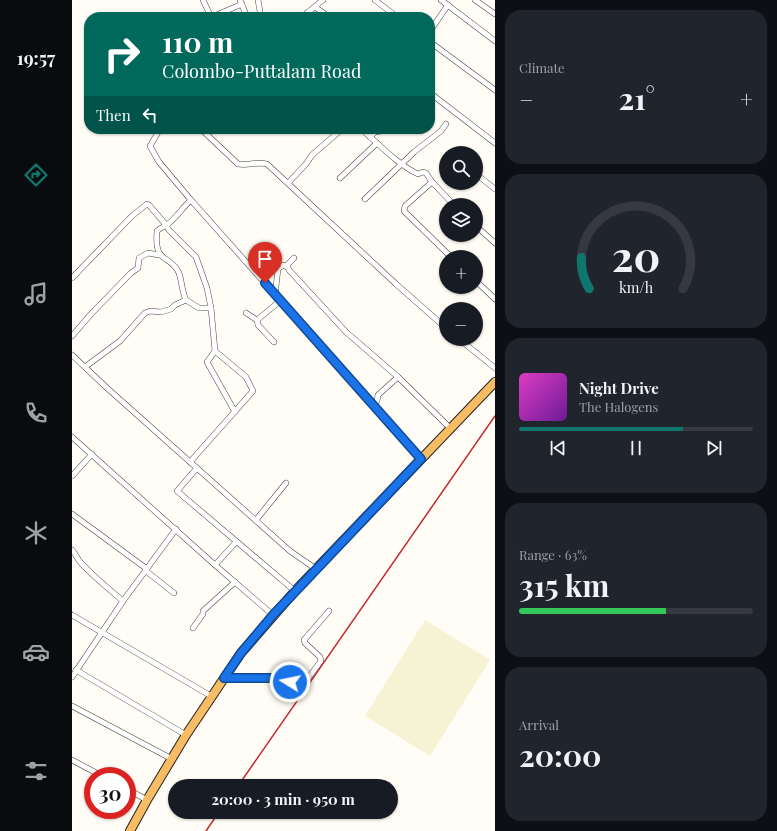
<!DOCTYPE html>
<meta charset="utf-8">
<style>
body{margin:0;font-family:"Playfair Display",serif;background:#20242c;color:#f1f3f6;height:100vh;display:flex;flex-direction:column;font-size:15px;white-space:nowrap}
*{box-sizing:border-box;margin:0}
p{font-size:13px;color:#9ea1a6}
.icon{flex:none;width:22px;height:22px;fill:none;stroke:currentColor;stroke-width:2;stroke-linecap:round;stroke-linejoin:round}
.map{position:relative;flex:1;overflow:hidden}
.panel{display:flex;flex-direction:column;gap:10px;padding:10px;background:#0d0f14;width:282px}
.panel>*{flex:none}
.banner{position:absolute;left:12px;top:12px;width:351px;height:122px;border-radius:16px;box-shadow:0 1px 3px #0004;background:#00695c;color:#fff;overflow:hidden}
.fabs{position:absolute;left:367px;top:146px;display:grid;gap:8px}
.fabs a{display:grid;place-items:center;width:44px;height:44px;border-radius:50%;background:#171b24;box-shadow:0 1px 3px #0004;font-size:20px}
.speed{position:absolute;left:12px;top:767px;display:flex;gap:8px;font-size:20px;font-weight:700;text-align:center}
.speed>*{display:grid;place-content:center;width:52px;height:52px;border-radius:50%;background:#171b24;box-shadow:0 1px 3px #0004;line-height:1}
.speed .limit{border:6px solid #d22;background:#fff;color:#111}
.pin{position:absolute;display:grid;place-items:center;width:34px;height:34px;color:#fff;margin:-41px -17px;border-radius:50% 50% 50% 0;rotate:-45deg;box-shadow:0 0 4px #0007}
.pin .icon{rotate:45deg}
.me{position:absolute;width:44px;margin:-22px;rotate:280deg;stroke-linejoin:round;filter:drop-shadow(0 0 3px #0008)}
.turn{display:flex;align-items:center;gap:14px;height:84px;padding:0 12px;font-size:18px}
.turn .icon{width:52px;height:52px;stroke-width:2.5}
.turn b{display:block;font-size:28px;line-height:34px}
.then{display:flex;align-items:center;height:38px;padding:0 12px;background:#0003;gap:8px;font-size:15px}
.big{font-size:30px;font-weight:700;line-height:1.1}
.panel .widget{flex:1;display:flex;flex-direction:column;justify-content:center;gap:6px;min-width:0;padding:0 14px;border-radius:16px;background:#20242c}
.panel .dial{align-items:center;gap:0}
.dial svg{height:104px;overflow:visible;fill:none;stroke:#363941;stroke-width:7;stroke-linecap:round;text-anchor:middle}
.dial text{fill:#f1f3f6;stroke:none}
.song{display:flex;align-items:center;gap:12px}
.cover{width:48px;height:48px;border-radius:6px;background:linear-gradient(135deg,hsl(310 70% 55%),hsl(280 70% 35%))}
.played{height:4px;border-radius:2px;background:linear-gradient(90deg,#0f766e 70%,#363941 70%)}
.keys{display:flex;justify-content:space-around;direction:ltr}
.heat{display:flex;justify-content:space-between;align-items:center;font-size:22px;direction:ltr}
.charge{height:6px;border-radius:3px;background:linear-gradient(90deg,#34c759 63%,#363941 0)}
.trip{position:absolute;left:96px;top:779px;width:230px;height:40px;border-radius:20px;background:#171b24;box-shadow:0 1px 3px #0004;font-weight:700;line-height:40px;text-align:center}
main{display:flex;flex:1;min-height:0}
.menu{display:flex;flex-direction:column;width:72px;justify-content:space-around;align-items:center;background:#090b0e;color:#9ea1a6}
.menu .icon{width:28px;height:28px}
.menu .on{color:#0f766e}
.menu b{font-size:18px;color:#f1f3f6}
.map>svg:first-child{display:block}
.farmland{fill:#f6f3d4}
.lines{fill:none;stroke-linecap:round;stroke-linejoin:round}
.minor-casing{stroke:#444;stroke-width:6}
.trunk-casing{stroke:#222;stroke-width:10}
.minor{stroke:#fff;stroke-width:5}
.trunk{stroke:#f7bc64;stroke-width:8}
.rail{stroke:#c4262e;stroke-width:1.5}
.route-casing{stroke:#114b97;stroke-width:10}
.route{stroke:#1a73e8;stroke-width:7}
</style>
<main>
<nav class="menu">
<b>19:57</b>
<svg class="icon on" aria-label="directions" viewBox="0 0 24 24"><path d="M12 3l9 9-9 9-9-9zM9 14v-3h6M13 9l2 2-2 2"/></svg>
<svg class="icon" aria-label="music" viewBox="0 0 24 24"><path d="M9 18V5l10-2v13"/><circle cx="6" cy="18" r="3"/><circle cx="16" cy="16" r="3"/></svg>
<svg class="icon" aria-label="phone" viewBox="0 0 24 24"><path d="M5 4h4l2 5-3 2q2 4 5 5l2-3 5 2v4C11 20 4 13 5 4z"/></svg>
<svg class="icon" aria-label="climate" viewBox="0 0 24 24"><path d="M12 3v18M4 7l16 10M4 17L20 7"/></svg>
<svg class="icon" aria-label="car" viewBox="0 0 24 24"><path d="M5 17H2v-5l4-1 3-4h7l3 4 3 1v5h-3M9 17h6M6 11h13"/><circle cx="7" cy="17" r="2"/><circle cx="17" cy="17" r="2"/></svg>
<svg class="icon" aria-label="filters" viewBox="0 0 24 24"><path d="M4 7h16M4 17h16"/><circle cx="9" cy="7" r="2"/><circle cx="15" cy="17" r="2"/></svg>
</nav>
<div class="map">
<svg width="423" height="831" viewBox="0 0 423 831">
<rect width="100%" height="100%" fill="#fffdf5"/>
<polygon class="farmland" points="353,620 418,660 358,756 293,716"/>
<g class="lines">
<g class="minor-casing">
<g id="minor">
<polyline points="131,0 139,17"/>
<polyline points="168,0 175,17"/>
<polyline points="186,0 189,17"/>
<polyline points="303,0 325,17"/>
<polyline points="369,0 423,41"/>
<polyline points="403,0 423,14"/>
<polyline points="243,7 257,17"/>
<polyline points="140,17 170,4"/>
<polyline points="230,17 251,0"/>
<polyline points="358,31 376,5"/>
<polyline points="358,42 423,90"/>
<polyline points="358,93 423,143"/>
<polyline points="88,129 78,146 87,162 119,200 349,459"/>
<path d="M129,129L166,164C176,166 186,161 195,164L324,284L374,328"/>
<path d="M289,129C306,143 326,165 346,174L351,172L354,173L360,182L382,205"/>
<polyline points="298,137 303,132 320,129"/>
<polyline points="404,174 423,189"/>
<polyline points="268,178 305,143"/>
<polyline points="360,182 333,206 332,211 379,257"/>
<polyline points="216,183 234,164 240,155 270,129"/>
<polyline points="293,199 342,152 369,131 374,124"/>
<path d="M119,200C110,208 105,217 96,224C92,227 88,228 85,231C82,266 98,253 107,273C110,282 110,292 114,300L127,308H139"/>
<polyline points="404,226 423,243"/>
<polyline points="222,258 215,265 217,270 274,332 326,377 378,428"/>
<polyline points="0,278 60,216 75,204 77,205 95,226 96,229 124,257 135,288 139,308 143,351"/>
<polyline points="404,281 423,299"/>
<polyline points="203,295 206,269 211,265 215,267"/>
<polyline points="174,313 185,320 186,325 202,342"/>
<polyline points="185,320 208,301"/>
<polyline points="0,336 19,314 59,273 66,268 67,258 76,253 87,255"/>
<polyline points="387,339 423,368"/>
<polyline points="0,355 35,388 218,551 244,569"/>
<polyline points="13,367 48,341 73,313 78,311 89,312 99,309 103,305 114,300"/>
<polyline points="301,404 305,401 306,395 326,377"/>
<polyline points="0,437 143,565 201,615"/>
<polyline points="118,462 181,391 174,377 143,351 135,362 163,412"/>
<polyline points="125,468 105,491 223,591"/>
<polyline points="0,476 20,454"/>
<polyline points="0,514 75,569"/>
<polyline points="184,520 214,483"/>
<path d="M0,550C4,554 5,559 9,563C22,577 37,589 51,601"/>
<polyline points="143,565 164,542"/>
<polyline points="74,571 102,593"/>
<polyline points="0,615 139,696"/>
<polyline points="121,628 131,614 131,611 163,582"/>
<polyline points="4,670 114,735"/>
<polyline points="0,677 51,601 104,529"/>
<polyline points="152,678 205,678 231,685 249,661 248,657 233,643 232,640 257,611"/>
<polyline points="0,706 100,759"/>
<polyline points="0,760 30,776"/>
<polyline points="55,789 75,800"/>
</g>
</g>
<g class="trunk-casing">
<polyline id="trunk" points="58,831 75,800 114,735 169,653 223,591 423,382"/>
</g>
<use href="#minor" class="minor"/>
<use href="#trunk" class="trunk"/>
<g class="rail">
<polyline points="166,786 423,416"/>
<polyline points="134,831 147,812"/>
</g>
</g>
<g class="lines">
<g class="route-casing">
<polyline id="route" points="193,283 349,459 201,615 169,653 152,678 205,678 218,682"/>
</g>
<use href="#route" class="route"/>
</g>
</svg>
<div class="fabs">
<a><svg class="icon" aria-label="search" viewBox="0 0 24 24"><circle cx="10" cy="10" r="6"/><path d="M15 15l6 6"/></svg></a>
<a><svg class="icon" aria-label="layers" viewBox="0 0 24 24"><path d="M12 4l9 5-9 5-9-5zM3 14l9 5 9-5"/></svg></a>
<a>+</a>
<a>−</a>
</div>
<div class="speed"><div class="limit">30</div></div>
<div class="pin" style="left:193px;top:283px;background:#d93025"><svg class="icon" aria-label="arrive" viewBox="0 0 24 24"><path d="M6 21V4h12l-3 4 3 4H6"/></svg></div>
<svg class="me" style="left:218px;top:682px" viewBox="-20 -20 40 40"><circle r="17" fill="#1a73e8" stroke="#fff" stroke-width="3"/><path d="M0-11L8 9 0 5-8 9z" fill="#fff"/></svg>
<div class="trip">20:00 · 3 min · 950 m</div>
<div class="banner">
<div class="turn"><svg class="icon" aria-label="right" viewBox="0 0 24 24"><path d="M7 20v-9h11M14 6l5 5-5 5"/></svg><div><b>110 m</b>Colombo-Puttalam Road</div></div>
<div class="then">Then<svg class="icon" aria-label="left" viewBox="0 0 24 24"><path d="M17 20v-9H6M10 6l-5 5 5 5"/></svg></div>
</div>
</div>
<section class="panel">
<div class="widget"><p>Climate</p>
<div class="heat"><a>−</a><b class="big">21°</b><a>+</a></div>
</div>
<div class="widget dial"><svg viewBox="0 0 100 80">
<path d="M14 69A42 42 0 1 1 86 69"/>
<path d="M14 69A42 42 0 0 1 8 45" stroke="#0f766e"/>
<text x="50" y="56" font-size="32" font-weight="700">20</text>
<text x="50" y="72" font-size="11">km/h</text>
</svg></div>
<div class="widget">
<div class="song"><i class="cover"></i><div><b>Night Drive</b><p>The Halogens</p></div></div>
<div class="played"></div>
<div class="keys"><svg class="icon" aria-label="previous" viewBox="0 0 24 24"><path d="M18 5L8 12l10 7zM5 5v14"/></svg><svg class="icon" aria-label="pause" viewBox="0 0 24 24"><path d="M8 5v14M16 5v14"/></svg><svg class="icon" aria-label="next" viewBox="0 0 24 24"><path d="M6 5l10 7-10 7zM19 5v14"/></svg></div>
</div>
<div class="widget"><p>Range · 63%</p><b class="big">315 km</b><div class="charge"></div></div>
<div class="widget"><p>Arrival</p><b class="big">20:00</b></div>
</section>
</main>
